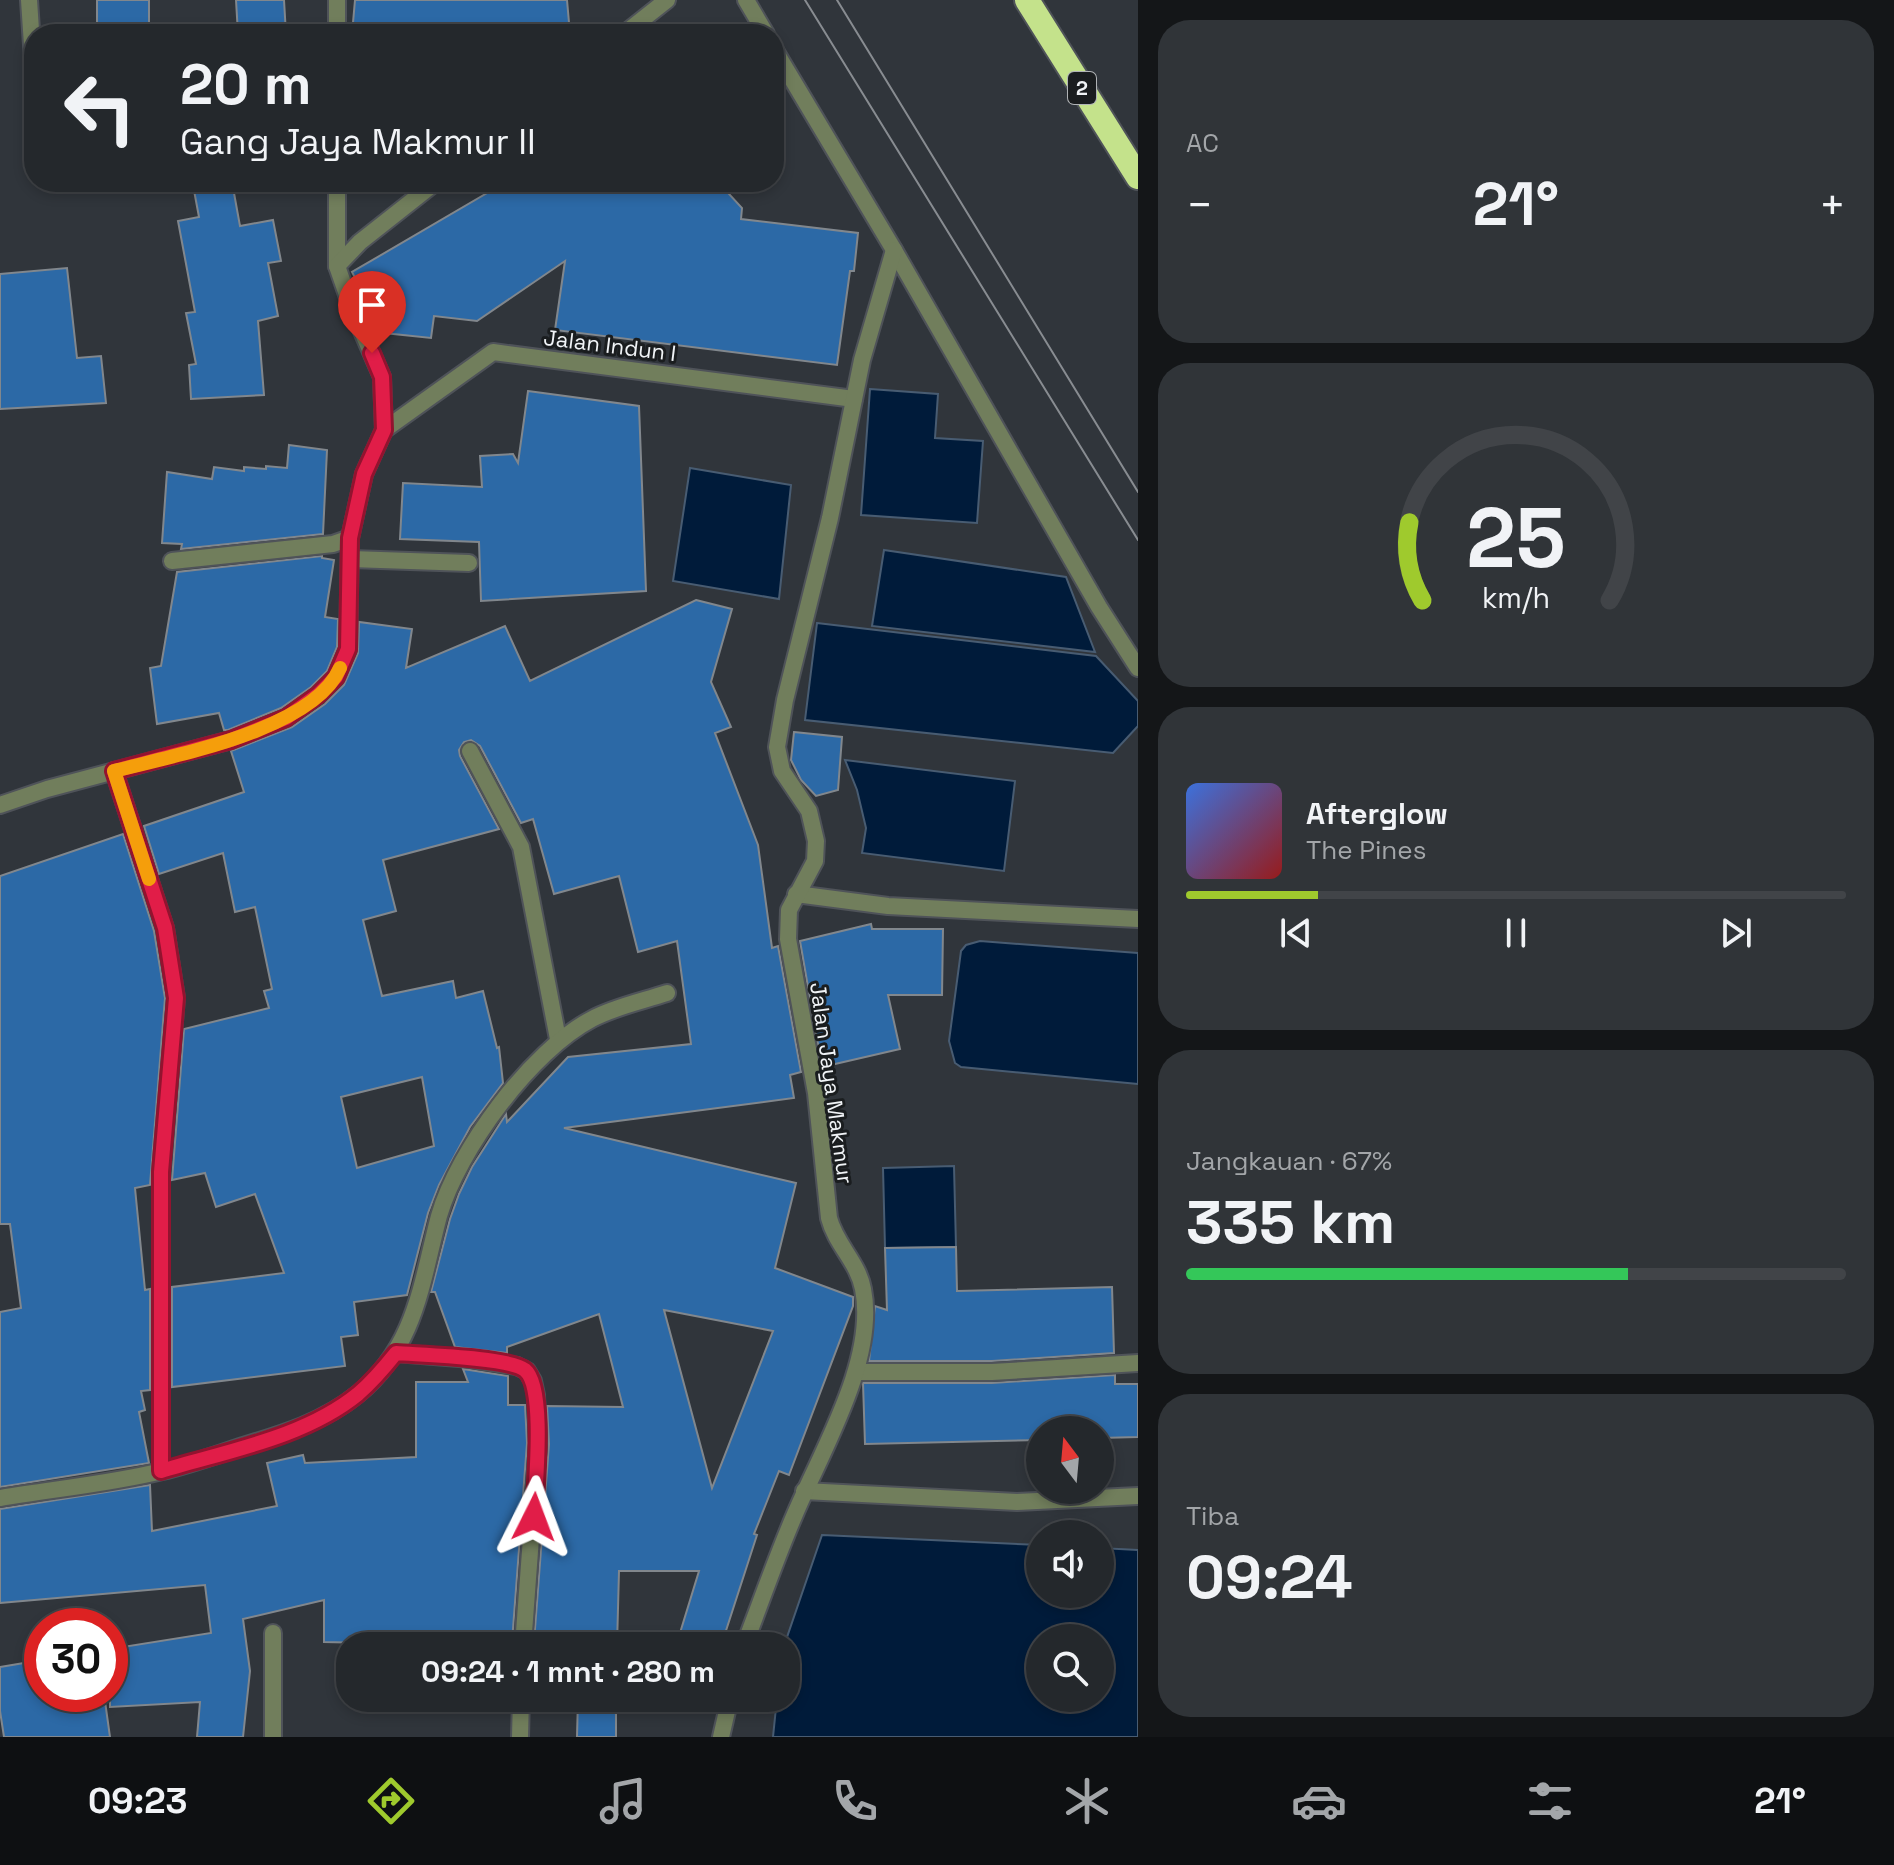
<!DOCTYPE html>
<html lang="id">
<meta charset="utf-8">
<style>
body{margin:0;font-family:"Space Grotesk",sans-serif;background:#303438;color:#f1f3f6;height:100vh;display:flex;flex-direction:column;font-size:30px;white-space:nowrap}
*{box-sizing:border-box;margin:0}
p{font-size:26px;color:#a3a6a9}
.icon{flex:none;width:44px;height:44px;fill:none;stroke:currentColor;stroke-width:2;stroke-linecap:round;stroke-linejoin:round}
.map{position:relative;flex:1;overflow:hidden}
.drawer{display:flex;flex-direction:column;gap:20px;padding:20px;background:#141618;width:756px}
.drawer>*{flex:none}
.banner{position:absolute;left:24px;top:24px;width:760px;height:168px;border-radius:32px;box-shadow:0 4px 12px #0003,0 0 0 2px #414448;background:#24282c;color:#f1f3f6;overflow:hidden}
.needle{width:52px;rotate:344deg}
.controls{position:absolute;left:1026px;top:1416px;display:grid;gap:16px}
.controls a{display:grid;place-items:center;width:88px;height:88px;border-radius:50%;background:#24282c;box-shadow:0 4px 12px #0003,0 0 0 2px #414448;font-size:40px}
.speed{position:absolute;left:24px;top:1608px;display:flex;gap:16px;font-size:40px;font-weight:700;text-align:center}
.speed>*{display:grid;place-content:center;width:104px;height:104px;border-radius:50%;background:#24282c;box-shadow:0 4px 12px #0003,0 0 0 2px #414448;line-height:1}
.speed .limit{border:12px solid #d22;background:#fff;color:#111}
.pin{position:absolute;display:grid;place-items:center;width:68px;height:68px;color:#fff;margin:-82px -34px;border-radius:50% 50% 50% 0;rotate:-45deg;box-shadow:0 0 8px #0007}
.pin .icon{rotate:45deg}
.me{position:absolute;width:88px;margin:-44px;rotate:3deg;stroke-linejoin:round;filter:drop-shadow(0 0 6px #0008)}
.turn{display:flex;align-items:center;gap:28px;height:168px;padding:0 24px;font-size:36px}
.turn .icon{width:104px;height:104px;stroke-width:2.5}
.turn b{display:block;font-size:56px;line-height:68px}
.big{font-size:60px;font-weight:700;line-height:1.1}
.drawer .widget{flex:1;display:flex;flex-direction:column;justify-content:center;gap:12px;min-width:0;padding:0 28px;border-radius:32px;background:#303438}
.drawer .dial{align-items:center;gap:0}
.dial svg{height:208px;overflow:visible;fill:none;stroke:#414448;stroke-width:7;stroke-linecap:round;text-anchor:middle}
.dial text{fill:#f1f3f6;stroke:none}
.song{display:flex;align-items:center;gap:24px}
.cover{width:96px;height:96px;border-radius:12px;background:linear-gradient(135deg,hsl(220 70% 55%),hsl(0 70% 35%))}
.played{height:8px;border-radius:4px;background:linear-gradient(90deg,#9fca2d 20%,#414448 20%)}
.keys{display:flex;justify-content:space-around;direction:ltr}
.heat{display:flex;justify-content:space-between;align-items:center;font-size:44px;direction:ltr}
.charge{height:12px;border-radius:6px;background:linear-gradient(90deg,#34c759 67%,#414448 0)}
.trip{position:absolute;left:336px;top:1632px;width:464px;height:80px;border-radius:32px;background:#24282c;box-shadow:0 4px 12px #0003,0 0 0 2px #414448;font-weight:700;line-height:80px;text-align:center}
.menu{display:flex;height:128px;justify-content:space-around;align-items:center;background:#0e1012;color:#a3a6a9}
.menu .icon{width:56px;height:56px}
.menu .selected{color:#9fca2d}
.menu b{font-size:36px;color:#f1f3f6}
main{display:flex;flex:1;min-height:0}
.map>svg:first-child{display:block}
.water{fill:#001b3a;stroke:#485c72;stroke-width:2;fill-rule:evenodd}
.building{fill:#2c69a6;stroke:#81878d;stroke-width:2;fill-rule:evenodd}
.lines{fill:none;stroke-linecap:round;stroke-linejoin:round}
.street-casing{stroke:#4f5359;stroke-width:20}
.highway-casing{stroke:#4f5359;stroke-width:28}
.street{stroke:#717e5c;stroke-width:16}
.highway{stroke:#c4e28b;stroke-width:24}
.tram{stroke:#888c91;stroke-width:2}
.route-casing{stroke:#92132f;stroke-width:20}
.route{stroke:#e11d48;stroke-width:14}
.slow{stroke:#f59e0b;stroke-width:14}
.labels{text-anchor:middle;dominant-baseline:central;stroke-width:6;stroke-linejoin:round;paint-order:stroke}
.shield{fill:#1a1d1f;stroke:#b0b3b6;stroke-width:2}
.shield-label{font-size:20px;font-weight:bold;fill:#f0f3f6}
.street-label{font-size:22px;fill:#f0f3f6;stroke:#1a1d1f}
</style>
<main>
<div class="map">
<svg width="1138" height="1737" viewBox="0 0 1138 1737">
<rect width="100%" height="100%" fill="#30353b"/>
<g class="water">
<polygon points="870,389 938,394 935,438 983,441 977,523 861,515"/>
<polygon points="690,468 791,485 779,599 673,581"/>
<polygon points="884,550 1066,577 1095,652 872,626"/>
<polygon points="817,623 1096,656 1138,701 1138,726 1113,753 805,720"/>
<polygon points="845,760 1015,781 1004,871 862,853 866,828 857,790"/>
<polygon points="980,941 1138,953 1138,1084 961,1067 955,1063 949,1041 961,951 966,945"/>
<polygon points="954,1166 956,1247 885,1248 883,1168"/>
<path d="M822,1535L1040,1545V1594H1100V1548L1138,1550V1737H773L777,1698H786L784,1646ZM1100,1638V1698H1040V1638Z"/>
</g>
<g class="building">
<rect x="97" y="0" width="52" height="33"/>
<polygon points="236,0 284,0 286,34 238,34"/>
<polygon points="355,0 567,0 570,34 352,34"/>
<polygon points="210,182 232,182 240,226 273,220 281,261 268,263 278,316 258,321 264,395 191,399 189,365 196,364 186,313 195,312 178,221 199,217 193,185"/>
<polygon points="506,182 718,182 742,208 741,219 858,233 854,271 850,271 837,365 555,330 565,261 477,321 434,316 431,338 384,333 352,272"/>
<polygon points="67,268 77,358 101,356 106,403 0,409 0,274"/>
<polygon points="528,391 639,406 646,591 481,601 479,542 400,539 403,483 482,487 480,456 513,454 518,463"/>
<polygon points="289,445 327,450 323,534 181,549 182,544 162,543 167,472 212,479 214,467 244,471 244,467 266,469 266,466 287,468"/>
<polygon points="322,556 322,558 334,560 325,617 338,619 337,647 327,671 311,687 281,708 228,730 224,730 219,713 157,724 150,668 161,666 177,572"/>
<path d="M696,600L732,609L711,682L731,727L715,733L758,845L772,948L778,946L801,1072L790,1075L794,1098L564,1128L796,1183L775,1268L853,1297V1306L789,1475L779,1471L754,1534L757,1535L721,1646H676L699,1571H619L617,1646L534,1642L549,1444L547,1406L623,1407L599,1314L507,1347V1353L455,1347L435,1292H431L450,1219L459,1194L472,1167L506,1114L507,1122L568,1057L691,1044L677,941L638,952L619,876L554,894L533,819L521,823L480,746L471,740L464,742L459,750L460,756L499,829L383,860L396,911L363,920L382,996L453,981L456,998L483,991L497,1048L499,1047L503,1083L470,1127L439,1185L428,1213L407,1295L354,1302L358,1335L341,1337L345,1366L172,1387V1287L284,1273L255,1194L216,1207L205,1173L172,1180L184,1029L269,1008L264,991L272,989L255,907L235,912L223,853L159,874L144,826L244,792L231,751L292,727L325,704L344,685L358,653L359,622L412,629L406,668L505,626L530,681ZM422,1077L434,1146L357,1168L341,1097ZM664,1310L773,1331L712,1488Z"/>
<polygon points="794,732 842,737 838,790 816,796 801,780 791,760"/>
<polygon points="123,834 154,931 165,998 150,1185 135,1188 145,1290 150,1289 150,1390 141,1391 145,1410 139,1412 149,1463 0,1487 0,1312 21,1308 10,1224 0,1224 0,876"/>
<polygon points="871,924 872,929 943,929 942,995 888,995 900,1049 822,1067 800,941"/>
<polygon points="956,1247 957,1291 1112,1287 1114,1353 992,1361 869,1361 875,1306 887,1310 885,1248"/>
<polygon points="463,1369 508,1376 508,1405 525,1405 527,1443 512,1642 508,1642 508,1646 324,1642 324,1600 243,1619 250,1671 243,1737 197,1737 200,1702 110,1707 110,1649 211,1633 205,1585 0,1603 0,1509 150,1485 152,1531 277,1506 267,1463 303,1455 305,1463 416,1457 416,1382 468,1382"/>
<polygon points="1115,1375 1115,1384 1138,1384 1138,1437 1100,1438 1100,1430 1040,1430 1040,1440 865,1444 863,1383 992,1383"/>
<polygon points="42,1660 42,1694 104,1694 110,1737 4,1737 0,1711 0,1667"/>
<polygon points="578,1698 616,1698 616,1737 577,1737"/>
</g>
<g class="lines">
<g class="street-casing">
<g id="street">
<polyline points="29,0 34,75"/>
<polyline points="746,0 766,34"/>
<polyline points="337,34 337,0"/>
<polyline points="624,34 667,0"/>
<polyline points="774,49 894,250 1099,607 1138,668"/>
<polyline points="337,182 337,266"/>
<polyline points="384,430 493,352 854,399"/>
<polyline points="351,559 469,563"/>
<polyline points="172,561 333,544 350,538"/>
<polyline points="470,751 521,847 558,1039"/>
<polyline points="114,771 165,928 176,998 161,1172 161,1471"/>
<polyline points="0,805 47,789 231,740 286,718 318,695 336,677 348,649 350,538 364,474 384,430 382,377 351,306 337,266 360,242 436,182"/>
<polyline points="796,894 888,906 1138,919"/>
<polyline points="396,1353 472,1359 517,1366 527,1371 533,1381 536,1395 538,1443 523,1646"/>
<polyline points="857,1372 992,1372 1138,1363"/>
<polyline points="804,1491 1017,1502 1138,1496"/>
<path d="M0,1498C53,1489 109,1484 162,1471C189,1465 216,1455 243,1446C283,1434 325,1421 358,1394C416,1346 421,1284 439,1216C458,1150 531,1051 592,1019C614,1007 643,1001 667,993"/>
<polyline points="273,1633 273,1737"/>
<path d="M744,1646C761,1602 776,1558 795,1514C822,1450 877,1359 863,1289C858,1262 836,1245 829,1218L816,1093L788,939L789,910L815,861L816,841L809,811L782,771L777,747L785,700L830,518L862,360L894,250"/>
<polyline points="520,1737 521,1698"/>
<polyline points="721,1737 730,1698"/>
</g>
</g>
<g class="highway-casing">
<polyline id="highway" points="1027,0 1138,177"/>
</g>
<use href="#street" class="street"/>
<use href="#highway" class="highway"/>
<g class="tram">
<polyline points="805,0 1138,540"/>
<polyline points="837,0 1138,492"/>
</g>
</g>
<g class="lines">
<g class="route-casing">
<path id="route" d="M372,353L382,377L384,430L364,474L350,538L348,649L336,677L318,695L286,718L231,740L114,771L165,928L176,998L161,1172V1471C226,1451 304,1438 358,1394C372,1382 384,1368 396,1353C420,1355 509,1357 525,1370C546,1387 535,1489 534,1517"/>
</g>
<use href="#route" class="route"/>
<path class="slow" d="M149,879L114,771C175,755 313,730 340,668"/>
</g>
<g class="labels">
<rect class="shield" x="1068" y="72" width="28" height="32" rx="6"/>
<g class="shield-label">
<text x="1082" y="88">2</text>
</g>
<g class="street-label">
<text transform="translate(610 345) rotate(7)">Jalan Indun I</text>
<text transform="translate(832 1083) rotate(82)">Jalan Jaya Makmur</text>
</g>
</g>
</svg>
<div class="controls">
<a><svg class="needle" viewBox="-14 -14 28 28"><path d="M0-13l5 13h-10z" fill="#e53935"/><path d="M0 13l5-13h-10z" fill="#a3a6a9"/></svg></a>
<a><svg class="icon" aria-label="sound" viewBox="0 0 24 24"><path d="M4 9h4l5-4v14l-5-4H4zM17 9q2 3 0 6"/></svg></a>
<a><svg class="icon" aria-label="search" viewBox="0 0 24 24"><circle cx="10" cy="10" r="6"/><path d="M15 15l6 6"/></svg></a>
</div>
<div class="speed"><div class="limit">30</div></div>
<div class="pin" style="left:372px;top:353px;background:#d93025"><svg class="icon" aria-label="arrive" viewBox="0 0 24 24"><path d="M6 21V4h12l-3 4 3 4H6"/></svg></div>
<svg class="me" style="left:534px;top:1517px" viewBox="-20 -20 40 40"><path d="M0-17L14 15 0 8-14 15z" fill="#e11d48" stroke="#fff" stroke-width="4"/></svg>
<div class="trip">09:24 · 1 mnt · 280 m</div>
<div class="banner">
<div class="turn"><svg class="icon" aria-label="left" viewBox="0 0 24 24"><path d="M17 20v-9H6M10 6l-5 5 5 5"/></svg><div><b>20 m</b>Gang Jaya Makmur II</div></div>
</div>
</div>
<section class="drawer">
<div class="widget"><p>AC</p>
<div class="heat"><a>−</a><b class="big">21°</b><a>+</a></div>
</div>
<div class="widget dial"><svg viewBox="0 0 100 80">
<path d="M14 69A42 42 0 1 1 86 69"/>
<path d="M14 69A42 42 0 0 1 9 39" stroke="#9fca2d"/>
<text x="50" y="56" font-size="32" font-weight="700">25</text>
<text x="50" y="72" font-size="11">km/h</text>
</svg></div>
<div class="widget">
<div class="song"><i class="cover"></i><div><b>Afterglow</b><p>The Pines</p></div></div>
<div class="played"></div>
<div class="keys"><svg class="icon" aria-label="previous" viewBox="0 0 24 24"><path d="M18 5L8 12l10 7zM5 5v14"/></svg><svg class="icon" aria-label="pause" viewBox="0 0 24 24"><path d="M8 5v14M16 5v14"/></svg><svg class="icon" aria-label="next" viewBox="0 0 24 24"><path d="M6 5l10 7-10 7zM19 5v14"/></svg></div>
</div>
<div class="widget"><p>Jangkauan · 67%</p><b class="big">335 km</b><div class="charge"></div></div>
<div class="widget"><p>Tiba</p><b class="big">09:24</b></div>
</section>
</main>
<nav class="menu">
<b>09:23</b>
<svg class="icon selected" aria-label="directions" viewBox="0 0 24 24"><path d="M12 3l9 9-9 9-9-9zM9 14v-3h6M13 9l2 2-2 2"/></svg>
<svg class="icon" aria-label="music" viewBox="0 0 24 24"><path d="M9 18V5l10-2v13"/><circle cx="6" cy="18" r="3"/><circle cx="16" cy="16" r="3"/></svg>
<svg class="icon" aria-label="phone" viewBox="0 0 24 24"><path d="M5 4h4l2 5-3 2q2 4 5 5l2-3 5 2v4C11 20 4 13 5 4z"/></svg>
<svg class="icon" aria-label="climate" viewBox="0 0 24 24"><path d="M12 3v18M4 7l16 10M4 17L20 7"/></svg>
<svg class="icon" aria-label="car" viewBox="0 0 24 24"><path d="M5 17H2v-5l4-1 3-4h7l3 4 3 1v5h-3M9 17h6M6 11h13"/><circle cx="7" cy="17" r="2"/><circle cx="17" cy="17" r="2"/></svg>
<svg class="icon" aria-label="filters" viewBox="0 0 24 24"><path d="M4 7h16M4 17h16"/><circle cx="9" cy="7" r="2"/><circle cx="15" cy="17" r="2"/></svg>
<b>21°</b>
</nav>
